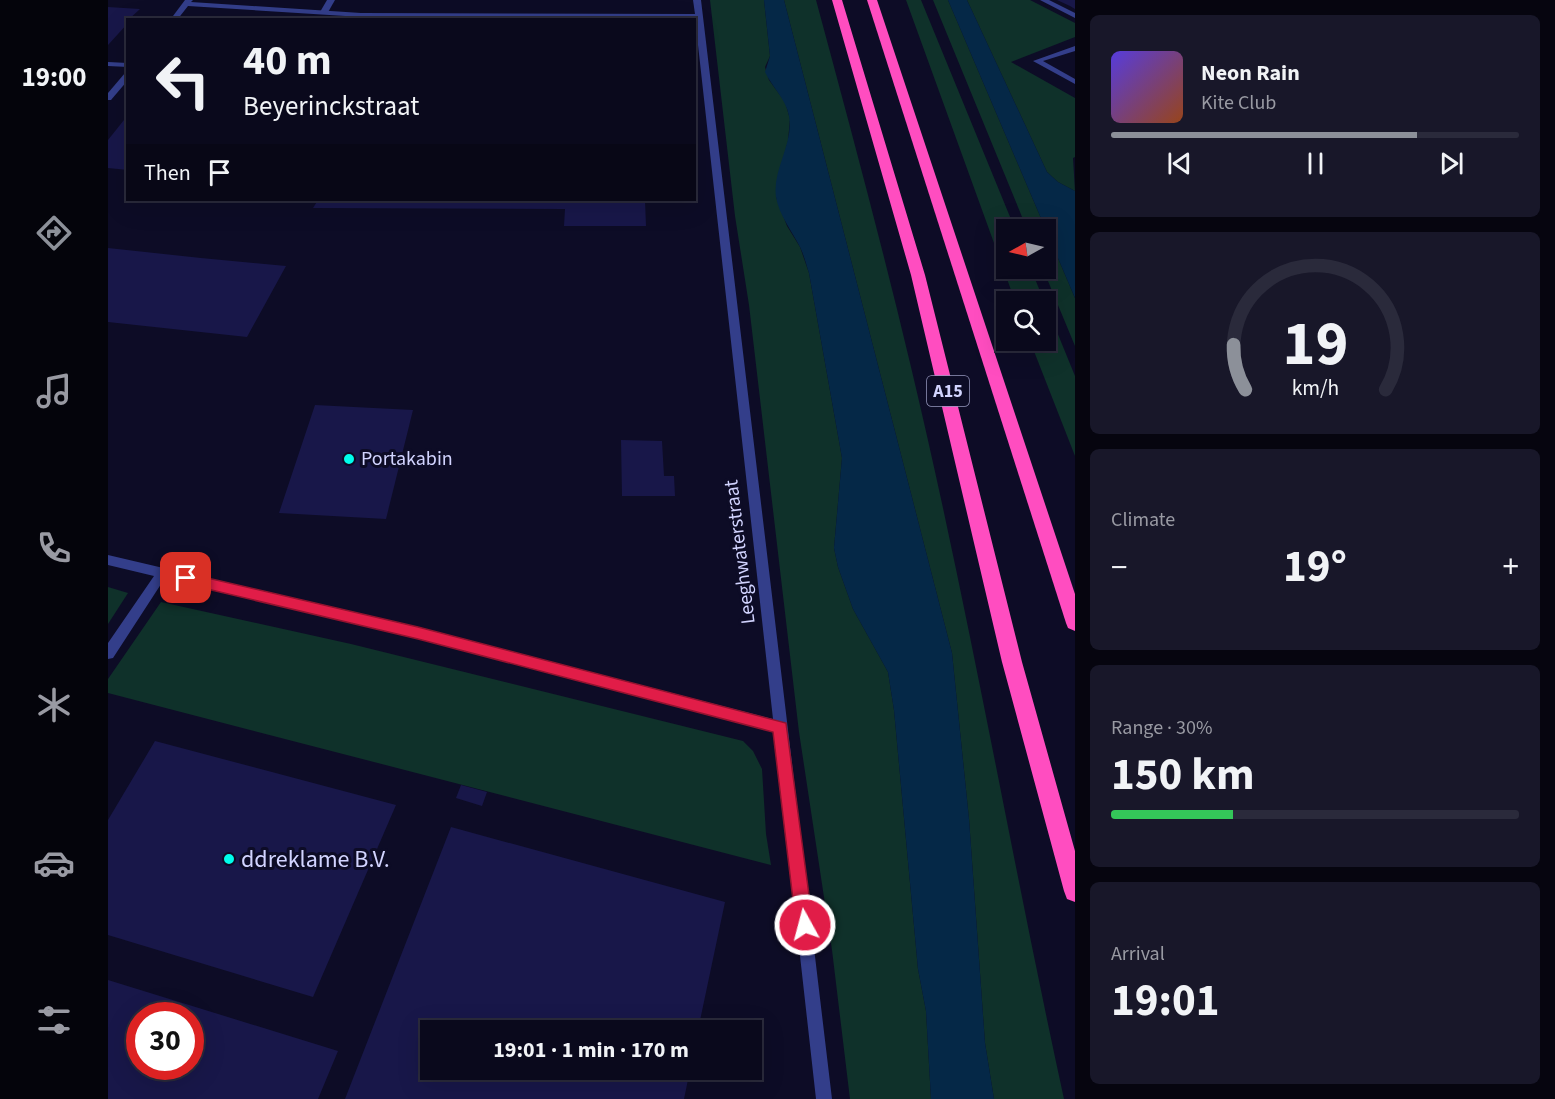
<!DOCTYPE html>
<meta charset="utf-8">
<style>
body{margin:0;font-family:"Source Sans 3",sans-serif;background:#181729;color:#f1f3f6;height:100vh;display:flex;flex-direction:column;font-size:22px;white-space:nowrap}
*{box-sizing:border-box;margin:0}
p{font-size:20px;color:#999aa3}
.icon{flex:none;width:33px;height:33px;fill:none;stroke:currentColor;stroke-width:2;stroke-linecap:round;stroke-linejoin:round}
.map{position:relative;flex:1;overflow:hidden}
.details{display:flex;flex-direction:column;gap:15px;padding:15px;background:#06050f;width:480px}
.details>*{flex:none}
.hud{position:absolute;left:18px;top:18px;width:570px;height:183px;border-radius:0px;box-shadow:0 6px 24px #0002,0 0 0 2px #2a2a3b;background:#0a091c;color:#f1f3f6;overflow:hidden}
.needle{width:39px;rotate:262deg}
.fabs{position:absolute;left:888px;top:219px;display:grid;gap:12px}
.fabs a{display:grid;place-items:center;width:60px;height:60px;border-radius:0px;background:#0a091c;box-shadow:0 6px 24px #0002,0 0 0 2px #2a2a3b;font-size:30px}
.speed{position:absolute;left:18px;top:1002px;display:flex;gap:12px;font-size:30px;font-weight:700;text-align:center}
.speed>*{display:grid;place-content:center;width:78px;height:78px;border-radius:50%;background:#0a091c;box-shadow:0 6px 24px #0002,0 0 0 2px #2a2a3b;line-height:1}
.speed .limit{border:9px solid #d22;background:#fff;color:#111}
.pin{position:absolute;display:grid;place-items:center;width:51px;height:51px;color:#fff;margin:-26px;border-radius:12px;box-shadow:0 3px 9px #0006}
.me{position:absolute;width:66px;margin:-33px;rotate:353deg;stroke-linejoin:round;filter:drop-shadow(0 0 4px #0008)}
.turn{display:flex;align-items:center;gap:21px;height:126px;padding:0 18px;font-size:27px}
.turn .icon{width:78px;height:78px;stroke-width:2.5}
.turn b{display:block;font-size:42px;line-height:51px}
.then{display:flex;align-items:center;height:57px;padding:0 18px;background:#0003;gap:12px;font-size:22px}
.big{font-size:45px;font-weight:700;line-height:1.1}
.details .card{flex:1;display:flex;flex-direction:column;justify-content:center;gap:9px;min-width:0;padding:0 21px;border-radius:9px;background:#181729}
.details .dial{align-items:center;gap:0}
.dial svg{height:156px;overflow:visible;fill:none;stroke:#2a2a3b;stroke-width:7;stroke-linecap:round;text-anchor:middle}
.dial text{fill:#f1f3f6;stroke:none}
.song{display:flex;align-items:center;gap:18px}
.cover{width:72px;height:72px;border-radius:9px;background:linear-gradient(135deg,hsl(250 70% 55%),hsl(20 70% 35%))}
.played{height:6px;border-radius:3px;background:linear-gradient(90deg,#8c9099 75%,#2a2a3b 75%)}
.keys{display:flex;justify-content:space-around;direction:ltr}
.heat{display:flex;justify-content:space-between;align-items:center;font-size:33px;direction:ltr}
.charge{height:9px;border-radius:4px;background:linear-gradient(90deg,#34c759 30%,#2a2a3b 0)}
.trip{position:absolute;left:312px;top:1020px;width:342px;height:60px;border-radius:0px;background:#0a091c;box-shadow:0 6px 24px #0002,0 0 0 2px #2a2a3b;font-weight:700;line-height:60px;text-align:center}
main{display:flex;flex:1;min-height:0}
.tabs{display:flex;flex-direction:column;width:108px;justify-content:space-around;align-items:center;background:#04040b;color:#999aa3}
.tabs .icon{width:42px;height:42px}
.tabs .on{color:#8c9099}
.tabs b{font-size:27px;color:#f1f3f6}
.map>svg:first-child{display:block}
.green{fill:#0f312a}
.water{fill:#052847}
.building{fill:#181749;fill-rule:evenodd}
.lines{fill:none;stroke-linecap:round;stroke-linejoin:round}
.lane{fill:#333e8a;fill-rule:evenodd}
.street{fill:#333e8a;fill-rule:evenodd}
.highway{fill:#ff4dc0;fill-rule:evenodd}
.route{fill:#e11d48;stroke:#92132f;stroke-width:1.5}
.poi-dot{fill:#00fdeb;stroke:#0d0c26;stroke-width:2}
.labels{text-anchor:middle;dominant-baseline:central;stroke-width:6;stroke-linejoin:round;paint-order:stroke}
.shield{fill:#0d0c26;stroke:#9798be;stroke-width:1.5}
.shield-label{font-size:18px;font-weight:bold;fill:#d2d4ff}
.poi-label{font-size:20px;fill:#d2d4ff;stroke:#0d0c26;text-anchor:start}
.street-label{font-size:20px;fill:#d2d4ff;stroke:#0d0c26}
.near-poi-label{font-size:24px;fill:#d2d4ff;stroke:#0d0c26;text-anchor:start}
</style>
<main>
<nav class="tabs">
<b>19:00</b>
<svg class="icon on" aria-label="directions" viewBox="0 0 24 24"><path d="M12 3l9 9-9 9-9-9zM9 14v-3h6M13 9l2 2-2 2"/></svg>
<svg class="icon" aria-label="music" viewBox="0 0 24 24"><path d="M9 18V5l10-2v13"/><circle cx="6" cy="18" r="3"/><circle cx="16" cy="16" r="3"/></svg>
<svg class="icon" aria-label="phone" viewBox="0 0 24 24"><path d="M5 4h4l2 5-3 2q2 4 5 5l2-3 5 2v4C11 20 4 13 5 4z"/></svg>
<svg class="icon" aria-label="climate" viewBox="0 0 24 24"><path d="M12 3v18M4 7l16 10M4 17L20 7"/></svg>
<svg class="icon" aria-label="car" viewBox="0 0 24 24"><path d="M5 17H2v-5l4-1 3-4h7l3 4 3 1v5h-3M9 17h6M6 11h13"/><circle cx="7" cy="17" r="2"/><circle cx="17" cy="17" r="2"/></svg>
<svg class="icon" aria-label="filters" viewBox="0 0 24 24"><path d="M4 7h16M4 17h16"/><circle cx="9" cy="7" r="2"/><circle cx="15" cy="17" r="2"/></svg>
</nav>
<div class="map">
<svg width="967" height="1099" viewBox="0 0 967 1099">
<rect width="100%" height="100%" fill="#0d0c26"/>
<g class="green">
<polygon points="602,0 656,0 662,56 657,67 661,80 677,102 682,119 680,141 670,177 668,197 679,226 692,247 701,273 734,458 726,548 730,567 745,609 780,672 786,710 810,969 818,1011 823,1099 742,1099 724,950 691,732 641,305 627,216"/>
<path d="M676,0H708C741,122 774,245 803,367C861,610 903,856 956,1099H886L877,1043L861,819L844,653Z"/>
<polygon points="798,0 813,0 907,229 898,230 898,268 923,269 936,301 907,301"/>
<polygon points="825,0 840,0 967,298 967,346 935,269 938,268 938,230 919,229"/>
<polygon points="859,0 922,0 967,23 967,37 903,62 967,98 967,157 965,158 967,191 950,182 939,172"/>
<polygon points="938,305 967,376 967,456 922,341 938,340"/>
<polygon points="0,587 20,593 0,624"/>
<polygon points="53,602 243,644 635,741 645,751 654,769 658,834 663,865 0,693 0,679"/>
</g>
<g class="water">
<path d="M656,0H676L844,653L861,819L877,1043L886,1099H823L818,1011L810,969L786,710L780,672L745,609L730,567L726,548L734,458L701,273C698,264 696,255 692,247C684,231 671,215 668,197C664,170 686,144 681,116C678,99 664,87 657,72L662,56Z"/>
<polygon points="840,0 859,0 939,172 950,182 967,191 967,298"/>
</g>
<g class="building">
<polygon points="949,0 967,0 967,9 962,6"/>
<polygon points="0,7 32,9 20,20 20,23 0,45"/>
<polygon points="20,115 20,170 0,168 0,140"/>
<polygon points="210,200 537,200 538,226 456,226 457,209 205,208"/>
<polygon points="0,248 93,258 178,266 139,337 0,322"/>
<polygon points="207,405 305,410 278,519 171,513"/>
<polygon points="513,440 554,441 556,476 566,476 567,496 514,496"/>
<polygon points="47,741 288,805 205,997 0,935 0,820"/>
<polygon points="353,785 379,792 374,806 348,798"/>
<polygon points="343,827 617,902 590,1030 322,1030 322,1070 582,1070 576,1099 237,1099"/>
<path d="M0,980L230,1051L210,1099H0ZM32,1016H82V1066H32Z"/>
</g>
<g class="lines">
<polygon class="lane" points="219,0 227,0 219,14 213,14 212,12"/>
<g class="street">
<polygon points="77,0 85,0 83,2 253,13 587,14 585,0 593,0 724,1099 708,1099 667,732 310,638 57,578 5,658 0,659 0,643 46,576 0,565 0,555 310,628 665,719 587,18 253,17 80,6 69,20 62,20"/>
<polygon points="932,0 941,0 967,13 967,18"/>
<polygon points="967,46 967,51 935,61 967,79 967,84 925,61"/>
<polygon points="0,62 20,63 20,67 0,66"/>
<polygon points="17,73 20,73 20,80 3,100 0,100 0,93"/>
</g>
<g class="highway">
<polygon points="724,0 734,0 817,275 914,662 967,851 967,902 959,899 956,891 894,662 803,275"/>
<polygon points="759,0 769,0 967,594 967,631 960,628 958,623"/>
</g>
</g>
<polygon class="route" points="78,573 310,627 678,723 705,925 703,931 697,934 690,931 688,925 665,732 310,639 78,584 71,578"/>
<g class="poi-dot">
<circle cx="241" cy="459" r="6"/>
<circle cx="121" cy="859" r="6"/>
</g>
<g class="labels">
<rect class="shield" x="819" y="376" width="42" height="30" rx="4.5"/>
<g class="shield-label">
<text x="840" y="391">A15</text>
</g>
<g class="poi-label">
<text x="253" y="459">Portakabin</text>
</g>
<g class="street-label">
<text transform="translate(632 552) rotate(-97)">Leeghwaterstraat</text>
</g>
<g class="near-poi-label">
<text x="133" y="859">ddreklame B.V.</text>
</g>
</g>
</svg>
<div class="fabs">
<a><svg class="needle" viewBox="-14 -14 28 28"><path d="M0-13l5 13h-10z" fill="#e53935"/><path d="M0 13l5-13h-10z" fill="#999aa3"/></svg></a>
<a><svg class="icon" aria-label="search" viewBox="0 0 24 24"><circle cx="10" cy="10" r="6"/><path d="M15 15l6 6"/></svg></a>
</div>
<div class="speed"><div class="limit">30</div></div>
<div class="pin" style="left:78px;top:578px;background:#d93025"><svg class="icon" aria-label="arrive" viewBox="0 0 24 24"><path d="M6 21V4h12l-3 4 3 4H6"/></svg></div>
<svg class="me" style="left:697px;top:925px" viewBox="-20 -20 40 40"><circle r="17" fill="#e11d48" stroke="#fff" stroke-width="3"/><path d="M0-11L8 9 0 5-8 9z" fill="#fff"/></svg>
<div class="trip">19:01 · 1 min · 170 m</div>
<div class="hud">
<div class="turn"><svg class="icon" aria-label="left" viewBox="0 0 24 24"><path d="M17 20v-9H6M10 6l-5 5 5 5"/></svg><div><b>40 m</b>Beyerinckstraat</div></div>
<div class="then">Then<svg class="icon" aria-label="arrive" viewBox="0 0 24 24"><path d="M6 21V4h12l-3 4 3 4H6"/></svg></div>
</div>
</div>
<section class="details">
<div class="card">
<div class="song"><i class="cover"></i><div><b>Neon Rain</b><p>Kite Club</p></div></div>
<div class="played"></div>
<div class="keys"><svg class="icon" aria-label="previous" viewBox="0 0 24 24"><path d="M18 5L8 12l10 7zM5 5v14"/></svg><svg class="icon" aria-label="pause" viewBox="0 0 24 24"><path d="M8 5v14M16 5v14"/></svg><svg class="icon" aria-label="next" viewBox="0 0 24 24"><path d="M6 5l10 7-10 7zM19 5v14"/></svg></div>
</div>
<div class="card dial"><svg viewBox="0 0 100 80">
<path d="M14 69A42 42 0 1 1 86 69"/>
<path d="M14 69A42 42 0 0 1 8 46" stroke="#8c9099"/>
<text x="50" y="56" font-size="32" font-weight="700">19</text>
<text x="50" y="72" font-size="11">km/h</text>
</svg></div>
<div class="card"><p>Climate</p>
<div class="heat"><a>−</a><b class="big">19°</b><a>+</a></div>
</div>
<div class="card"><p>Range · 30%</p><b class="big">150 km</b><div class="charge"></div></div>
<div class="card"><p>Arrival</p><b class="big">19:01</b></div>
</section>
</main>
